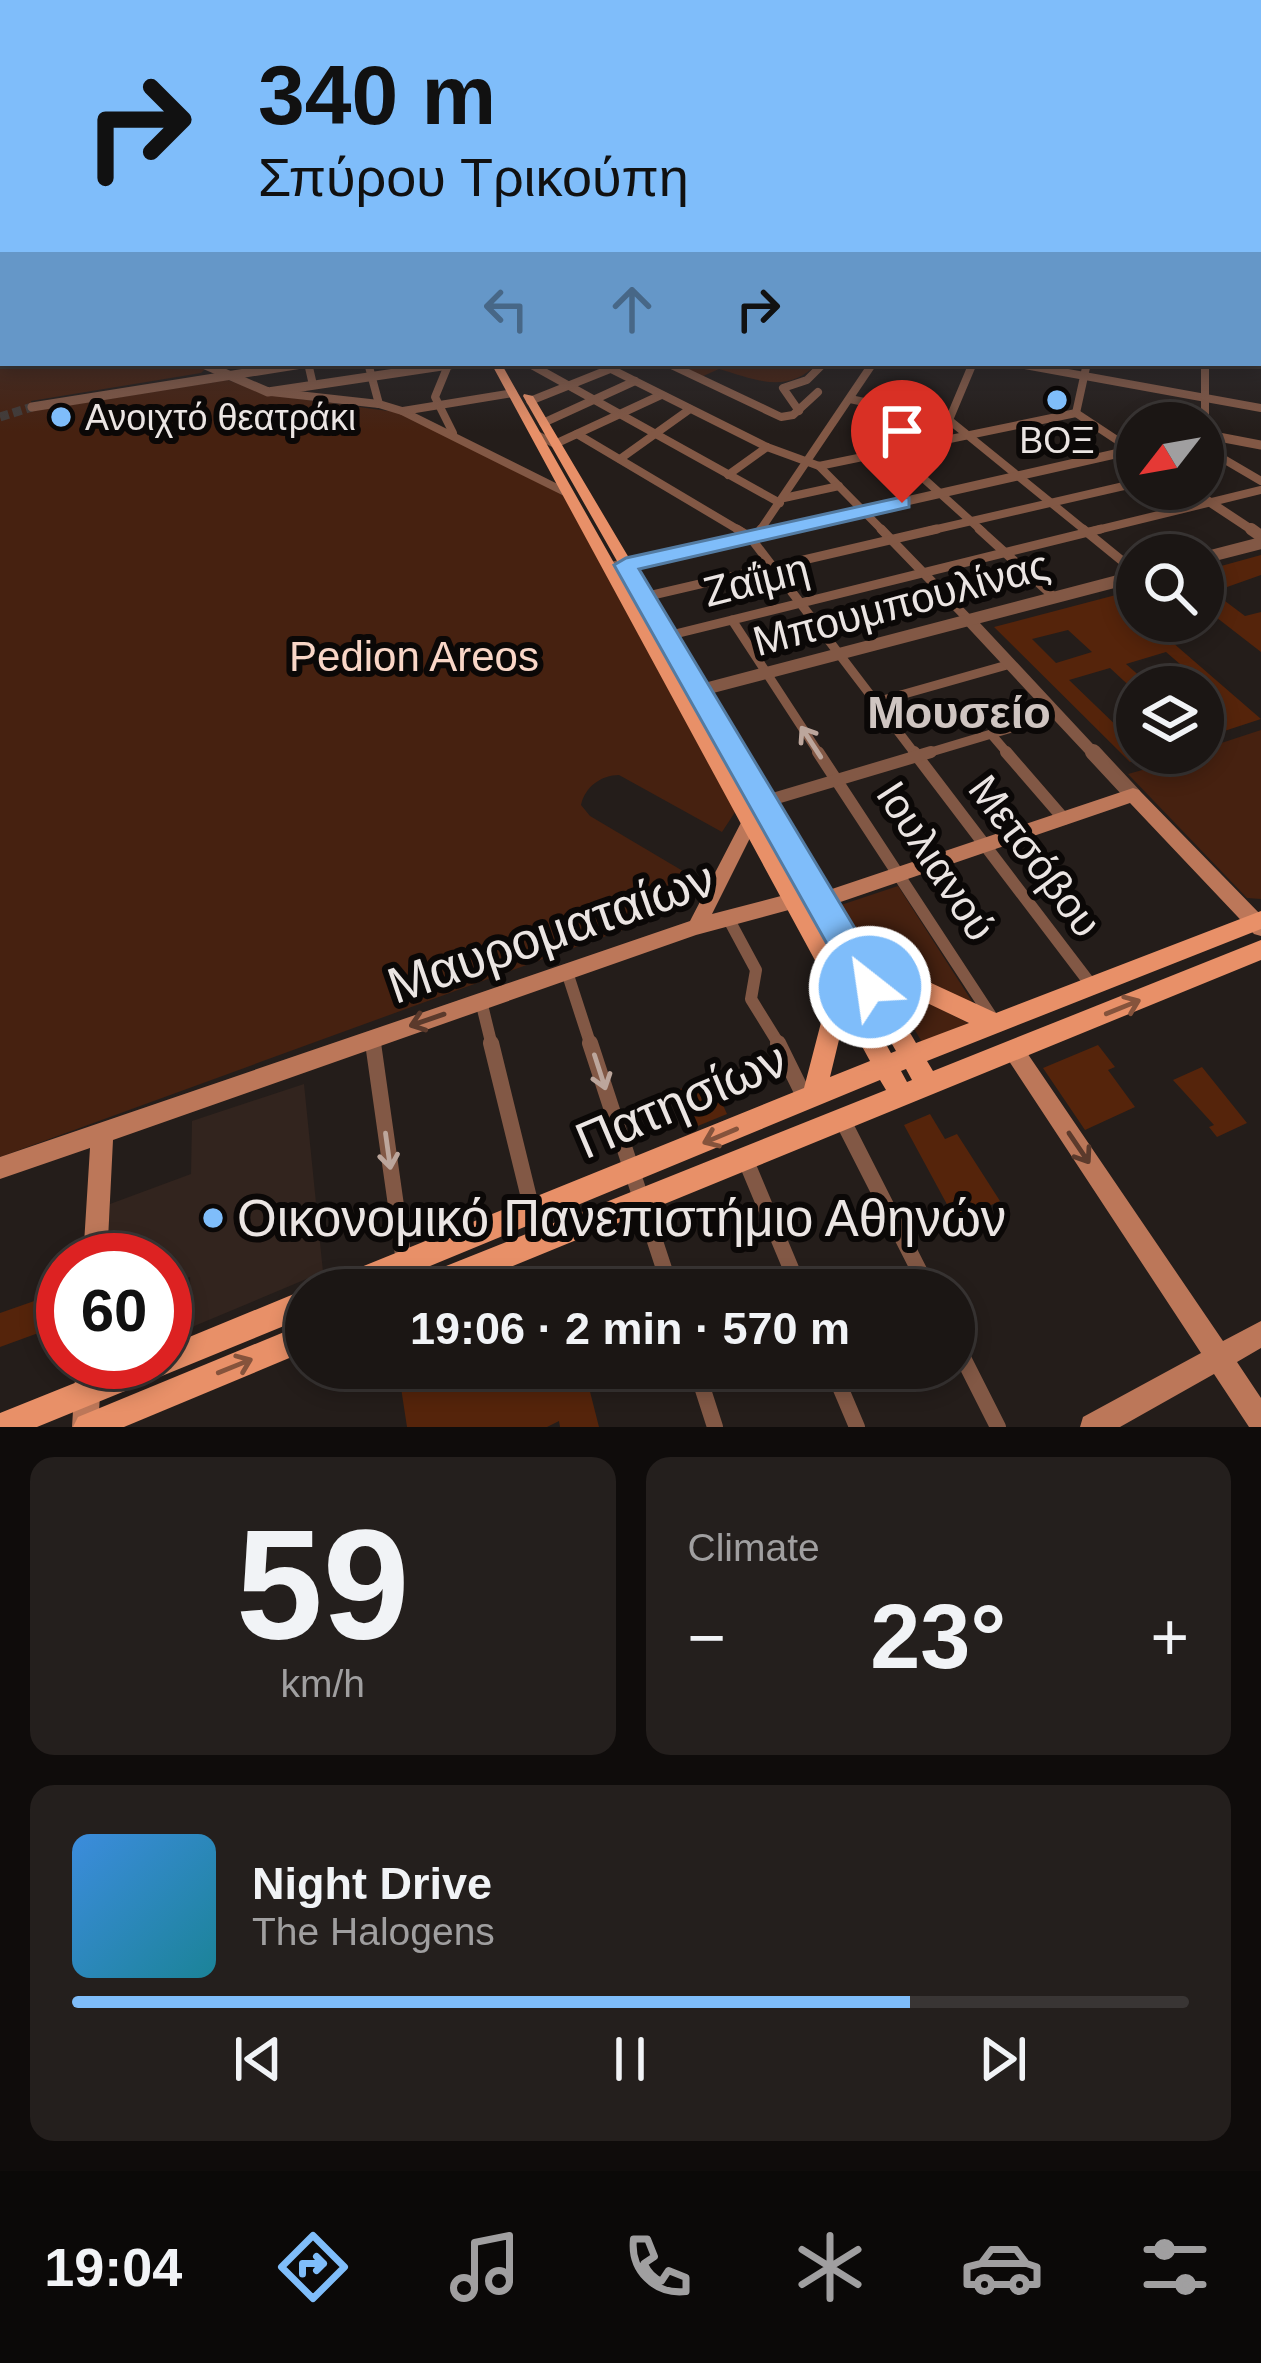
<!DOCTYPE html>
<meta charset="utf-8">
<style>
body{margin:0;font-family:Arial,sans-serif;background:#241f1d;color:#f1f3f6;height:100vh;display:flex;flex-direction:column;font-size:45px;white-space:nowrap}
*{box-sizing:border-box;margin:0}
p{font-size:39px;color:#a09fa0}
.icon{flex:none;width:66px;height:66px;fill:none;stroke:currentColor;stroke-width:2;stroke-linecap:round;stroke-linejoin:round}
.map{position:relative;height:1427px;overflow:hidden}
.side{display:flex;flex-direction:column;gap:30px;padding:30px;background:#0f0c0b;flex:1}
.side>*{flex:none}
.banner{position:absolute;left:0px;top:0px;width:1263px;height:366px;box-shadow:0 6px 18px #0003,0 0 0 3px #393534;background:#7fbdfa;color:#111;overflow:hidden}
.needle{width:78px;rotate:239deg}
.buttons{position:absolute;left:1116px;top:402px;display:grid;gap:24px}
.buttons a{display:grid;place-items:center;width:108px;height:108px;border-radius:50%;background:#1b1614;box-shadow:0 6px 18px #0003,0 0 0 3px #393534;font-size:60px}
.speed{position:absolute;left:36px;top:1233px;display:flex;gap:24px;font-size:60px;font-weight:700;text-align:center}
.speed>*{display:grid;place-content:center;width:156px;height:156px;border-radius:50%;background:#1b1614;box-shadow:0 6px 18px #0003,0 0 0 3px #393534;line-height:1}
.speed .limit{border:18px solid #d22;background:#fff;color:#111}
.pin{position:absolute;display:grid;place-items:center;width:102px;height:102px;color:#fff;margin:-123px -51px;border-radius:50% 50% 50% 0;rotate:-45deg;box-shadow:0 0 12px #0007}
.pin .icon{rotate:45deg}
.me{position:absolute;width:132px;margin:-66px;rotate:330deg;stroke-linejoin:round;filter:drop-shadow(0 0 9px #0008)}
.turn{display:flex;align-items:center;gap:42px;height:252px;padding:0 60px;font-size:54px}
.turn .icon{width:156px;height:156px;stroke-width:2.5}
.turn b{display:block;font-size:84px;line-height:102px}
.lanes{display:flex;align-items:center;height:114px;padding:0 60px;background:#0003;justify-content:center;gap:60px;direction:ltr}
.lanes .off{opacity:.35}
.big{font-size:90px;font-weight:600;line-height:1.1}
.side .card{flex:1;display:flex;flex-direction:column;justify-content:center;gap:18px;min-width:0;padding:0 42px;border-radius:24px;background:#241f1d}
.side .dial{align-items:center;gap:0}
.dial b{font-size:156px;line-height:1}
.song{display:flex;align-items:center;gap:36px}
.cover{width:144px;height:144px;border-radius:18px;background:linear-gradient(135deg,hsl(210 70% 55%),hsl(190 70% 35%))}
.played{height:12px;border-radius:6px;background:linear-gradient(90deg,#7fbdfa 75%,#393534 75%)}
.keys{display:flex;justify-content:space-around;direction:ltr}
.heat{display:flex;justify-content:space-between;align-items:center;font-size:66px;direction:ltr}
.side .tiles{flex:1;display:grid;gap:30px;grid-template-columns:1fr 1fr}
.card:last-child{grid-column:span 2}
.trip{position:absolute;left:285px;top:1269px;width:690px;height:120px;border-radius:60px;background:#1b1614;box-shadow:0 6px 18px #0003,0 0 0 3px #393534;font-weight:600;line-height:120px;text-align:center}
.dock{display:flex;height:192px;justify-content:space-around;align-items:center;background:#0b0908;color:#a09fa0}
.dock .icon{width:84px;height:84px}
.dock .active{color:#7fbdfa}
.dock b{font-size:54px;color:#f1f3f6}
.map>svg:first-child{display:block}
.built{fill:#32241e}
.green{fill:#462110}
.building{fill:#55240b;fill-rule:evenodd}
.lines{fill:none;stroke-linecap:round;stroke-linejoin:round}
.tertiary-tunnel{stroke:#423b38;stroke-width:9;stroke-dasharray:9 4.5;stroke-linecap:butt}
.minor-far3{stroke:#825845;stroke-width:8}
.minor-far2{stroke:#825845;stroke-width:9}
.minor-far1{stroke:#825845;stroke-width:12}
.minor{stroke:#825845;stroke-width:16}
.tertiary-far2{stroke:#825845;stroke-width:9}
.tertiary-far1{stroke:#825845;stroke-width:12}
.tertiary{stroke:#825845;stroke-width:16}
.secondary{fill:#bc7759;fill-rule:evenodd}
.primary{fill:#e89068;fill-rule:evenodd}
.oneway{stroke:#bca69c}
.oneway2{stroke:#85533c}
.oneway3{stroke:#5b3a2c}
.route{fill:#7fbdfa;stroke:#537ba2;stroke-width:3}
.poi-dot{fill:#7fbdfa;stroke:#0b0807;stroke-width:4.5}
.labels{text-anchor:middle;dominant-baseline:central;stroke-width:12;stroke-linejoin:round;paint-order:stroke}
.far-poi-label{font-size:36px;fill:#ebe5e3;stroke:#0b0807;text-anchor:start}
.street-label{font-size:42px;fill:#ebe5e3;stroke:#0b0807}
.park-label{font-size:42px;fill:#f9d6c7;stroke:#0b0807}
.neighbourhood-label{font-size:45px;font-weight:bold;fill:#cfc5c1;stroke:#0b0807}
.near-street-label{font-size:51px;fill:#ebe5e3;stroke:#0b0807}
.near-poi-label{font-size:51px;fill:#ebe5e3;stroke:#0b0807;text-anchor:start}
</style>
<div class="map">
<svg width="1261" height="1427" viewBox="0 0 1261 1427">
<rect width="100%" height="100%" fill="#241d1a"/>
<polygon class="built" points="304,1084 323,1272 192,1327 190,1277 165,1286 165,1260 106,1260 110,1204 191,1174 192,1121"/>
<g class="green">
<path d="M0,282L3,363H192L206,368L201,373L31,401L33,411L228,380L270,395L403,413L568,495L739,806L722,832L619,775C601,775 585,787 581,805L590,816L698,880L680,909L0,1157Z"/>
<path d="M669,363H818C787,395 757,380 719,369L701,377Z"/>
<polygon points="1261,730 1261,899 1247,898 1128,774 1203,753 1203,749"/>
<path d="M898,886L973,1003C917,979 873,955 835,907Z"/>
<polygon points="885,981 968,1023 922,1042"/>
</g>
<g class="building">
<polygon points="1261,555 1261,575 1213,592 1245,616 1261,612 1261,652 1203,607 1203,571"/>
<path d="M1131,591L1137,595V621H1177L1157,629L1261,719L1203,738V708L1224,702L1166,652L1126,664L1152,687H1137V693L1110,668L1069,680L1124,733L1137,729V753L1154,755L1130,762L994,627ZM1068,630L1092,652L1056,663L1032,639Z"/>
<polygon points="1098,1045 1115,1067 1108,1070 1135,1107 1085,1130 1043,1068"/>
<polygon points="1202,1067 1247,1123 1217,1137 1209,1127 1214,1125 1173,1080"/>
<polygon points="710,1077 727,1114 688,1130 673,1092"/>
<polygon points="930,1114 945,1139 957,1134 1000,1201 956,1221 904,1125"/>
<polygon points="63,1291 63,1324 0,1347 0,1313"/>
<polygon points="398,1368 430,1368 433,1387 477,1368 584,1368 599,1427 560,1427 559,1421 547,1427 407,1427"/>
</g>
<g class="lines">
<polyline class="tertiary-tunnel" points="0,417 32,407"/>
<g class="minor-far3">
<polyline points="308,363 313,385"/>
<polyline points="368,363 379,404"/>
<polyline points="449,363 435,397 453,433"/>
<polyline points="528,363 780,503"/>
<polyline points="599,363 767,447 819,466 1076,413"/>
<polyline points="667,363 781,417 793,415 818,392"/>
<polyline points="1013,363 1261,408"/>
<polyline points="1205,363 1205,434"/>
<polyline points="222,365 227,363"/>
<polyline points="271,392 379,404 402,411 567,493"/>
<polyline points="850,399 949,420"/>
<polyline points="530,401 610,369"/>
<polyline points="403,411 513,393"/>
<polyline points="799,411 783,388 807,380 824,363"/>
<polyline points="1076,413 1132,450"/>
<polyline points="1076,413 1087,363"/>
<polyline points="949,420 1087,532"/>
<polyline points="949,420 973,363"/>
<polyline points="543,423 635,381"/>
<polyline points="577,434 742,532"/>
<polyline points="537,435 555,444 661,395"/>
<polyline points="1203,447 1261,481"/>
<polyline points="893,451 983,532"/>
<polyline points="620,459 690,409"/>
<polyline points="819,466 884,532"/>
<polyline points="728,475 767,447"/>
<polyline points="784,498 839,486"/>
<polyline points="759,532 873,363"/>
<polyline points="924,532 1137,483"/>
<polyline points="1089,532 1261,490"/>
</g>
<g class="minor-far2">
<polyline points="737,529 750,537 916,755"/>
<polyline points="881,529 969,620"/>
<polyline points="979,529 1054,597"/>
<polyline points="1083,529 1137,573"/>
<polyline points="757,535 761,529"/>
<polyline points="644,597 937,529"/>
<polyline points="732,620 820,755"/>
<polyline points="667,636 1101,529"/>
<polyline points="876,702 1007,665"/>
<polyline points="991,734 1009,755"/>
<polyline points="921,755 1055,715"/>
</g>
<g class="minor-far1">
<polyline points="818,752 993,1019"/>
<polyline points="914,752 1092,986"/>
<polyline points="1006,752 1064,819"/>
<polyline points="763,802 931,752"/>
<polyline points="728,918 756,970 751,999 780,1046"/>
<polyline points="567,972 591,1046"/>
<polyline points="481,1001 492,1046"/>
<polyline points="372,1039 373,1046"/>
</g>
<g class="minor">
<polyline points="373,1043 404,1262"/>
<polyline points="491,1043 532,1210"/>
<polyline points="590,1043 671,1290"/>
<polyline points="778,1043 806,1100"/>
<polyline points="843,1121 929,1290"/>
<polyline points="746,1161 800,1290"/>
<polyline points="954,1340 998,1427"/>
<polyline points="696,1368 715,1427"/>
<polyline points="832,1368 857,1427"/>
</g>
<g class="tertiary-far2">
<polyline points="201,363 268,392 462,363"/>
<polyline points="32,407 308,363"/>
<polyline points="1203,434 1261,445"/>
<polyline points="1190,489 1255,532"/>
<polyline points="769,532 1137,449"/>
</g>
<g class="tertiary-far1">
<polyline points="1251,529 1261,536"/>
<polyline points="1203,558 1261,543"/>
<polyline points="615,567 782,529"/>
<polyline points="969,620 1095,755"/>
<polyline points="682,695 1137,576"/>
</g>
<polyline class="tertiary" points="1093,752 1133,795"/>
<g class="secondary">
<polygon points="1133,788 1139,790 1261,915 1261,936 1254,934 1130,803 820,909 796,908 696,935 113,1140 107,1260 83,1260 90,1148 0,1179 0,1157 690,921 746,813 752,811 758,813 760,818 712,914 796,892 820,893"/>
<polygon points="1014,1041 1021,1044 1223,1341 1261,1321 1261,1348 1237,1362 1261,1398 1261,1427 1249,1427 1214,1374 1120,1427 1080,1427 1083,1417 1201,1353 1007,1058 1004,1051 1007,1044"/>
<polygon points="76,1362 102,1362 98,1427 72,1427"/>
</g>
<g class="primary">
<path d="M491,363H501L891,1053L896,1051L523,396L524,394L533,396L862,951L996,1013L1261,911V929L927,1061L933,1071L1261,940V960L454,1290H407L411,1280L886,1090L880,1080L372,1290H325L329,1280L804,1088L830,988ZM879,980L969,1023L916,1043ZM845,1015L870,1061L830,1077ZM906,1069L912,1080L907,1082L901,1071Z"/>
<polygon points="306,1289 306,1317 37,1427 0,1427 0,1413 127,1362 165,1362 165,1347"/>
<polygon points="306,1323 306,1351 124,1427 73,1427 78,1417"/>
</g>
</g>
<defs><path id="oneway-shaft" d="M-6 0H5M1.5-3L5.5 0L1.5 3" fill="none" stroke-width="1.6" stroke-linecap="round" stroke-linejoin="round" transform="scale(3)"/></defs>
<g class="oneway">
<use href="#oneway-shaft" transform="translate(811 742) rotate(-123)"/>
<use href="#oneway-shaft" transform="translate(600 1072) rotate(72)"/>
<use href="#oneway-shaft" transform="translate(388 1151) rotate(82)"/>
</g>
<g class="oneway2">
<use href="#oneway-shaft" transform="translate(1123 1007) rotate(-22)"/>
<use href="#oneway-shaft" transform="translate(720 1136) rotate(157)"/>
<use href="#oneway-shaft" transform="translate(235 1366) rotate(-22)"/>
</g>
<g class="oneway3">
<use href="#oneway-shaft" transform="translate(427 1020) rotate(161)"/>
<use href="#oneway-shaft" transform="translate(1079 1148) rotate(56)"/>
</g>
<linearGradient id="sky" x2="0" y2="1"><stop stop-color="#14100e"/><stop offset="0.54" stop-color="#3f4049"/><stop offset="1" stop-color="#3f4049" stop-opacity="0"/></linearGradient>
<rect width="1261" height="431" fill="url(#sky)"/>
<polygon class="route" points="902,497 909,498 909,507 639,569 883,975 888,987 883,999 870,1004 858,999 614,565 626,558"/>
<g class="poi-dot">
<circle cx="1057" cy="400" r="12"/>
<circle cx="61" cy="417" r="12"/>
<circle cx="213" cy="1218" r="12"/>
</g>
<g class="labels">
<g class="far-poi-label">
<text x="85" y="417">Ανοιχτό θεατράκι</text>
<text x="1057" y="440" text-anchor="middle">ΒΟΞ</text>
</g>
<g class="street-label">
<text transform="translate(756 580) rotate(-14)">Ζαΐμη</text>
<text transform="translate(901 603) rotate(-15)">Μπουμπουλίνας</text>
<text transform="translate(1035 856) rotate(53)">Μετσόβου</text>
<text transform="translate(936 861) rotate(57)">Ιουλιανού</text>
</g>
<g class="park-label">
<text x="414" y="656">Pedion Areos</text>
</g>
<g class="neighbourhood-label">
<text x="959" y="712">Μουσείο</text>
</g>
<g class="near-street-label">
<text transform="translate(551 932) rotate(-19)">Μαυροματαίων</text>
<text transform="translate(681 1100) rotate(-23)">Πατησίων</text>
</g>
<g class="near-poi-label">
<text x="237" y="1218">Οικονομικό Πανεπιστήμιο Αθηνών</text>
</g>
</g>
</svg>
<div class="buttons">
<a><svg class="needle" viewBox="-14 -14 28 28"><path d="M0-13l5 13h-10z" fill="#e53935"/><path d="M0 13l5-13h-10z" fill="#a09fa0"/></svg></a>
<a><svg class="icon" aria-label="search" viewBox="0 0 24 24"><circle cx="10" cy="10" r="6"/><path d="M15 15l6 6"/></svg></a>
<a><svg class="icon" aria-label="layers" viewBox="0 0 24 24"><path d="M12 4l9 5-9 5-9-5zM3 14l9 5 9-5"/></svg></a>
</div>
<div class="speed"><div class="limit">60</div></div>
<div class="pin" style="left:902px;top:503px;background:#d93025"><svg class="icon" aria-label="arrive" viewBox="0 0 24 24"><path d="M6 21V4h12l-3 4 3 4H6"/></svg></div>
<svg class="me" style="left:870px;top:987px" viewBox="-20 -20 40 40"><circle r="17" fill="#7fbdfa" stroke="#fff" stroke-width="3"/><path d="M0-11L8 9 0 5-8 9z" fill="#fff"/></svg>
<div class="trip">19:06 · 2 min · 570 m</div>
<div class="banner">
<div class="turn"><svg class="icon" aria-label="right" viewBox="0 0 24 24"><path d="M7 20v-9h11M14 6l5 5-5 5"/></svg><div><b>340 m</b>Σπύρου Τρικούπη</div></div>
<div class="lanes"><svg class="icon off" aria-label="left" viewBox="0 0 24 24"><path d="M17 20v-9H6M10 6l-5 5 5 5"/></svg><svg class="icon off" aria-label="ahead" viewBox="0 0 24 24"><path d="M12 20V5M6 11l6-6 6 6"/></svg><svg class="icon" aria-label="right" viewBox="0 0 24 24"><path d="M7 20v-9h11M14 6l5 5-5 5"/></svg></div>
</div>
</div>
<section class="side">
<div class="tiles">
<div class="card dial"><b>59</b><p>km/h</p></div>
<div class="card"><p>Climate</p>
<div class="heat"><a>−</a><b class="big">23°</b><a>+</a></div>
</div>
<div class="card">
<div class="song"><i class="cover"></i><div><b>Night Drive</b><p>The Halogens</p></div></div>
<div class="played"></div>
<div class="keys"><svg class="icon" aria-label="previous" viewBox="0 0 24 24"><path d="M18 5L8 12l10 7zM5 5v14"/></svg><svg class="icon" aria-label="pause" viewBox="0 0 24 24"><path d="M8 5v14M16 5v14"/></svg><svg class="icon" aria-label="next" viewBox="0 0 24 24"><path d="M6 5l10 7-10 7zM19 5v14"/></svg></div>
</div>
</div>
</section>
<nav class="dock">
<b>19:04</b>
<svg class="icon active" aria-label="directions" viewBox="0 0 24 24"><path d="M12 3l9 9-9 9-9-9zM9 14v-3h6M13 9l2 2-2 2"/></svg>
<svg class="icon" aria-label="music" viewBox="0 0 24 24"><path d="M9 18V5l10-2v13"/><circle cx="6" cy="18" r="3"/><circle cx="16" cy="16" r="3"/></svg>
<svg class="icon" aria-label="phone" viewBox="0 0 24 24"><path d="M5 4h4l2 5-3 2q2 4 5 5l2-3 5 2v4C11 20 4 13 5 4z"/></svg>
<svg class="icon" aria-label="climate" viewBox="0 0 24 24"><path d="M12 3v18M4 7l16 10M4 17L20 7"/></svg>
<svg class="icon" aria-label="car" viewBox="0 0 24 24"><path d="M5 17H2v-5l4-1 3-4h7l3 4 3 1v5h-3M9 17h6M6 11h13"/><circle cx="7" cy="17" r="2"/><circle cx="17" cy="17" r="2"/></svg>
<svg class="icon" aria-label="filters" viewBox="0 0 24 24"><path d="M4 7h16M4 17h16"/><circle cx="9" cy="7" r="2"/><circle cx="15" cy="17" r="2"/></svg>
</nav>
